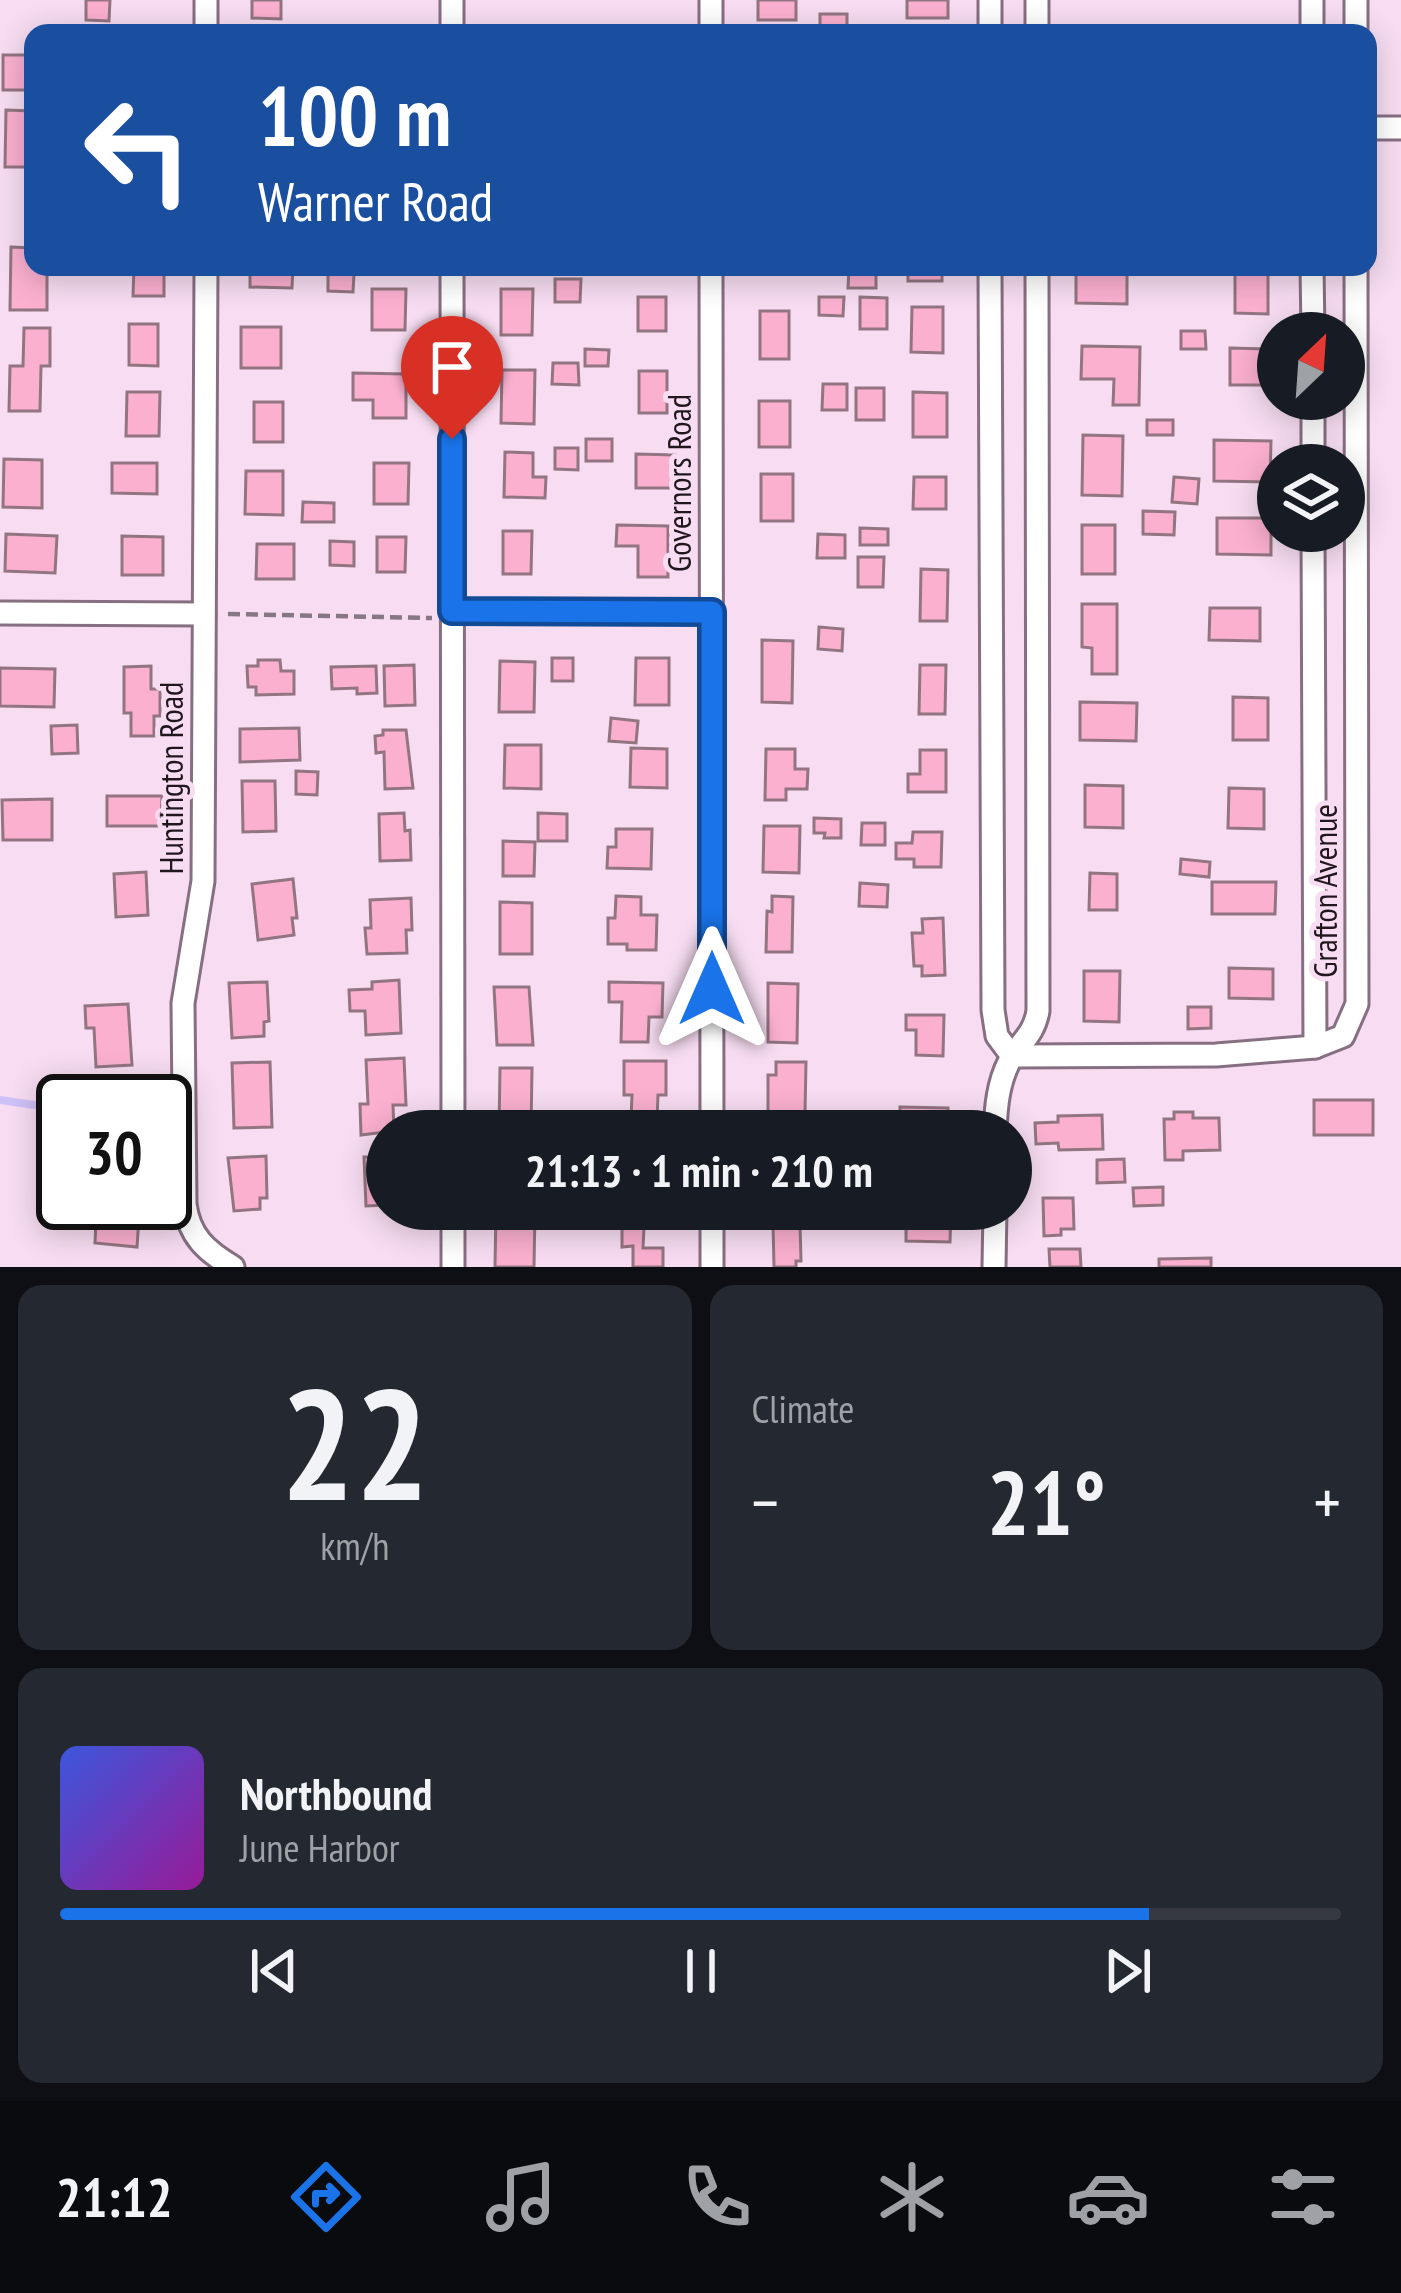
<!DOCTYPE html>
<meta charset="utf-8">
<style>
body{margin:0;font-family:"PT Sans Narrow",sans-serif;background:#242831;color:#f1f3f6;height:100vh;display:flex;flex-direction:column;font-size:45px;white-space:nowrap}
*{box-sizing:border-box;margin:0}
p{font-size:39px;color:#9ea1a6}
.icon{flex:none;width:66px;height:66px;fill:none;stroke:currentColor;stroke-width:2;stroke-linecap:round;stroke-linejoin:round}
.map{position:relative;height:1267px;overflow:hidden}
.panel{display:flex;flex-direction:column;gap:18px;padding:18px;background:#0d0f14;flex:1}
.panel>*{flex:none}
.top-card{position:absolute;left:24px;top:24px;width:1353px;height:252px;border-radius:24px;box-shadow:0 6px 30px #0003;background:#1a4fa0;color:#fff;overflow:hidden}
.needle{width:78px;rotate:25deg}
.controls{position:absolute;left:1257px;top:312px;display:grid;gap:24px}
.controls a{display:grid;place-items:center;width:108px;height:108px;border-radius:50%;background:#171b24;box-shadow:0 6px 30px #0003;font-size:60px}
.speed{position:absolute;left:36px;top:1074px;display:flex;gap:24px;font-size:60px;font-weight:700;text-align:center}
.speed>*{display:grid;place-content:center;width:156px;height:156px;border-radius:50%;background:#171b24;box-shadow:0 6px 30px #0003;line-height:1}
.speed .limit{border:6px solid #111;border-radius:18px;background:#fff;color:#111}
.pin{position:absolute;display:grid;place-items:center;width:102px;height:102px;color:#fff;margin:-123px -51px;border-radius:50% 50% 50% 0;rotate:-45deg;box-shadow:0 0 12px #0007}
.pin .icon{rotate:45deg}
.me{position:absolute;width:132px;margin:-66px;rotate:0deg;stroke-linejoin:round;filter:drop-shadow(0 0 9px #0008)}
.turn{display:flex;align-items:center;gap:42px;height:252px;padding:0 36px;font-size:54px}
.turn .icon{width:156px;height:156px;stroke-width:2.5}
.turn b{display:block;font-size:84px;line-height:102px}
.big{font-size:90px;font-weight:700;line-height:1.1}
.panel .card{flex:1;display:flex;flex-direction:column;justify-content:center;gap:18px;min-width:0;padding:0 42px;border-radius:24px;background:#242831}
.panel .dial{align-items:center;gap:0}
.dial b{font-size:156px;line-height:1}
.song{display:flex;align-items:center;gap:36px}
.cover{width:144px;height:144px;border-radius:18px;background:linear-gradient(135deg,hsl(230 70% 55%),hsl(300 70% 35%))}
.played{height:12px;border-radius:6px;background:linear-gradient(90deg,#1a73e8 85%,#363941 85%)}
.keys{display:flex;justify-content:space-around;direction:ltr}
.heat{display:flex;justify-content:space-between;align-items:center;font-size:66px;direction:ltr}
.panel .tiles{flex:1;display:grid;gap:18px;grid-template-columns:1fr 1fr}
.card:last-child{grid-column:span 2}
.trip{position:absolute;left:366px;top:1110px;width:666px;height:120px;border-radius:60px;background:#171b24;box-shadow:0 6px 30px #0003;font-weight:700;line-height:120px;text-align:center}
.tab-bar{display:flex;height:192px;justify-content:space-around;align-items:center;background:#090b0e;color:#9ea1a6}
.tab-bar .icon{width:84px;height:84px}
.tab-bar .current{color:#1a73e8}
.tab-bar b{font-size:54px;color:#f1f3f6}
.map>svg:first-child{display:block}
.lines{fill:none;stroke-linecap:round;stroke-linejoin:round}
.stream{stroke:#cec1f8;stroke-width:8}
.building{fill:#fbb0d0;stroke:#927580;stroke-width:3}
.street-casing{stroke:#876f82;stroke-width:27}
.path{stroke:#877684;stroke-width:4.5;stroke-dasharray:12 6;stroke-linecap:butt}
.street{stroke:#fff;stroke-width:21}
.route-casing{stroke:#114b97;stroke-width:30}
.route{stroke:#1a73e8;stroke-width:21}
.labels{text-anchor:middle;dominant-baseline:central;stroke-width:10;stroke-linejoin:round;paint-order:stroke}
.street-label{font-size:33px;fill:#20171e;stroke:#f8ddf2}
</style>
<div class="map">
<svg width="1401" height="1267" viewBox="0 0 1401 1267">
<rect width="100%" height="100%" fill="#f8ddf2"/>
<g class="lines">
<polyline class="stream" points="0,1100 41,1106"/>
</g>
<g class="building">
<polygon points="86,0 110,0 109,21 86,20"/>
<polygon points="252,0 281,0 281,19 252,18"/>
<rect x="758" y="0" width="38" height="20"/>
<rect x="907" y="0" width="41" height="18"/>
<rect x="820" y="14" width="27" height="19"/>
<rect x="3" y="55" width="30" height="35"/>
<polygon points="6,110 33,111 33,167 5,167"/>
<polygon points="11,247 33,248 33,267 47,267 47,310 10,310"/>
<polygon points="134,267 164,267 164,296 133,296"/>
<polygon points="250,267 293,267 292,288 250,287"/>
<polygon points="849,267 876,267 876,288 848,288"/>
<rect x="908" y="267" width="34" height="14"/>
<polygon points="1076,267 1127,267 1127,304 1076,303"/>
<polygon points="1235,267 1268,267 1268,314 1235,313"/>
<polygon points="328,274 354,274 353,292 328,291"/>
<polygon points="555,279 581,279 580,302 555,302"/>
<polygon points="372,289 406,289 405,330 372,330"/>
<polygon points="501,289 533,289 532,335 501,335"/>
<rect x="638" y="297" width="28" height="34"/>
<polygon points="819,297 844,297 843,316 819,315"/>
<polygon points="860,297 887,298 887,329 860,329"/>
<polygon points="912,307 943,307 943,353 911,352"/>
<rect x="760" y="311" width="29" height="48"/>
<polygon points="129,324 158,324 158,366 129,365"/>
<rect x="241" y="327" width="40" height="41"/>
<polygon points="24,328 50,328 50,366 41,366 40,411 9,411 10,366 23,366"/>
<polygon points="1181,331 1205,331 1206,349 1181,349"/>
<polygon points="1082,346 1140,347 1139,405 1113,405 1114,379 1081,379"/>
<polygon points="1230,348 1266,349 1266,385 1230,385"/>
<polygon points="585,349 609,350 608,366 585,366"/>
<polygon points="553,363 578,363 579,385 552,384"/>
<polygon points="502,370 535,370 534,424 501,423"/>
<rect x="639" y="371" width="28" height="42"/>
<polygon points="353,373 406,374 406,418 373,418 373,400 353,400"/>
<polygon points="823,384 847,384 847,410 822,410"/>
<rect x="856" y="388" width="28" height="32"/>
<polygon points="127,392 160,392 159,436 126,436"/>
<polygon points="913,392 947,393 947,437 913,437"/>
<rect x="759" y="401" width="31" height="46"/>
<rect x="254" y="402" width="29" height="40"/>
<rect x="1147" y="420" width="26" height="15"/>
<polygon points="1083,435 1123,436 1122,496 1082,495"/>
<rect x="586" y="439" width="26" height="22"/>
<polygon points="1214,440 1271,441 1270,482 1214,481"/>
<polygon points="555,448 578,448 578,470 555,469"/>
<polygon points="505,452 533,453 533,477 546,477 545,498 504,497"/>
<polygon points="636,454 675,455 675,488 636,488"/>
<polygon points="4,459 42,460 42,508 3,507"/>
<polygon points="112,463 157,463 157,494 112,493"/>
<polygon points="374,463 409,463 408,504 374,504"/>
<polygon points="246,471 283,471 283,515 245,514"/>
<rect x="761" y="474" width="32" height="47"/>
<polygon points="914,477 946,477 946,509 913,509"/>
<polygon points="1174,477 1199,479 1197,504 1172,502"/>
<polygon points="303,502 334,503 334,522 302,522"/>
<polygon points="1143,511 1175,512 1174,535 1143,534"/>
<polygon points="1217,518 1271,518 1271,555 1217,554"/>
<polygon points="617,525 668,526 668,577 638,577 638,546 616,546"/>
<rect x="1082" y="525" width="33" height="49"/>
<polygon points="860,528 888,529 888,545 860,545"/>
<polygon points="503,531 532,531 531,574 503,574"/>
<polygon points="6,534 57,536 55,573 5,571"/>
<polygon points="818,534 845,535 845,558 817,558"/>
<polygon points="122,536 163,537 163,575 122,575"/>
<polygon points="377,537 406,537 405,572 377,572"/>
<polygon points="330,541 354,542 354,566 330,565"/>
<polygon points="257,544 294,544 294,579 256,579"/>
<polygon points="858,557 884,557 883,587 858,587"/>
<polygon points="921,569 948,570 947,621 920,621"/>
<polygon points="1082,604 1117,604 1117,674 1092,674 1092,648 1082,647"/>
<polygon points="1210,608 1260,608 1260,641 1209,640"/>
<polygon points="819,627 843,629 842,651 818,649"/>
<polygon points="762,640 793,641 792,703 762,702"/>
<rect x="552" y="658" width="21" height="23"/>
<polygon points="636,658 669,658 669,705 635,705"/>
<polygon points="258,660 280,660 281,671 294,671 294,694 256,695 256,687 248,687 247,666 258,666"/>
<polygon points="500,661 535,662 534,712 499,712"/>
<polygon points="414,665 415,705 385,706 384,666"/>
<polygon points="920,665 946,665 945,714 919,714"/>
<polygon points="151,666 151,689 160,689 160,716 154,716 154,736 131,736 131,713 124,713 124,667"/>
<polygon points="376,666 377,693 357,694 357,688 332,689 331,667"/>
<polygon points="0,668 55,669 54,707 0,706"/>
<polygon points="1233,697 1268,698 1268,740 1233,740"/>
<polygon points="1080,702 1137,703 1136,741 1080,740"/>
<polygon points="611,718 638,721 636,743 609,741"/>
<polygon points="77,725 78,753 52,754 51,726"/>
<polygon points="299,728 300,760 240,762 240,729"/>
<polygon points="383,730 406,730 413,788 385,789 384,752 376,753 375,736 383,735"/>
<polygon points="505,745 541,745 541,789 504,788"/>
<polygon points="631,748 667,749 667,788 630,787"/>
<polygon points="766,749 795,749 795,769 808,769 807,789 786,789 786,800 765,800"/>
<polygon points="920,750 946,750 946,792 908,792 908,774 920,774"/>
<polygon points="296,771 318,772 317,795 296,794"/>
<polygon points="242,781 275,781 276,831 243,832"/>
<polygon points="1085,785 1123,786 1123,828 1085,827"/>
<polygon points="1229,788 1264,789 1264,829 1228,828"/>
<polygon points="107,796 162,796 161,826 107,826"/>
<polygon points="52,799 52,840 3,840 2,800"/>
<polygon points="404,813 405,831 410,830 411,860 380,861 379,814"/>
<polygon points="538,813 567,814 567,841 538,841"/>
<polygon points="814,818 841,819 841,838 824,838 825,833 814,833"/>
<polygon points="862,823 885,823 885,845 861,845"/>
<polygon points="764,826 800,826 799,873 763,872"/>
<polygon points="616,829 652,829 651,869 607,868 608,847 616,847"/>
<polygon points="913,832 942,832 941,867 914,867 914,859 896,859 896,843 912,843"/>
<polygon points="503,841 535,842 534,876 503,876"/>
<polygon points="1181,859 1210,862 1209,877 1180,874"/>
<polygon points="146,872 148,915 116,917 114,874"/>
<polygon points="1090,873 1117,874 1117,910 1089,910"/>
<polygon points="293,879 297,918 292,918 294,935 258,940 252,884"/>
<polygon points="1212,882 1276,882 1275,914 1212,914"/>
<polygon points="860,883 888,885 887,907 859,906"/>
<polygon points="616,896 641,897 641,915 657,915 656,950 627,950 627,944 608,944 608,918 615,918"/>
<polygon points="772,896 793,897 792,952 766,952 767,911 772,912"/>
<polygon points="411,898 412,930 406,930 407,953 367,954 365,928 371,928 370,900"/>
<polygon points="500,902 532,903 532,954 500,954"/>
<polygon points="943,918 945,975 922,976 922,966 914,966 912,933 923,933 922,919"/>
<polygon points="1229,968 1273,969 1273,999 1229,998"/>
<polygon points="1084,971 1120,971 1119,1022 1084,1021"/>
<polygon points="399,980 401,1033 366,1035 365,1011 350,1011 349,990 372,989 372,982"/>
<polygon points="267,982 269,1021 264,1022 264,1036 232,1038 229,983"/>
<polygon points="609,982 663,983 662,1017 649,1017 648,1042 621,1042 622,1002 609,1002"/>
<polygon points="768,983 798,984 797,1043 768,1042"/>
<polygon points="494,987 529,987 533,1045 497,1045"/>
<polygon points="128,1004 132,1065 96,1067 94,1028 86,1028 85,1006"/>
<polygon points="1188,1007 1211,1007 1211,1028 1188,1029"/>
<polygon points="906,1015 944,1015 943,1056 916,1055 916,1030 906,1030"/>
<polygon points="404,1058 406,1105 393,1105 394,1131 361,1135 360,1104 368,1104 366,1060"/>
<polygon points="624,1061 666,1061 666,1095 658,1095 657,1120 631,1119 632,1095 624,1095"/>
<polygon points="270,1062 272,1127 234,1128 232,1063"/>
<polygon points="776,1062 806,1062 805,1113 768,1113 768,1075 776,1075"/>
<polygon points="500,1068 532,1068 531,1131 499,1131"/>
<rect x="1314" y="1100" width="59" height="35"/>
<polygon points="900,1107 948,1108 948,1131 900,1131"/>
<polygon points="1174,1112 1193,1112 1193,1118 1219,1118 1220,1150 1183,1151 1183,1160 1165,1160 1164,1119 1174,1119"/>
<polygon points="1102,1115 1103,1149 1059,1150 1058,1143 1036,1144 1035,1123 1058,1122 1058,1116"/>
<polygon points="266,1156 267,1198 260,1198 260,1209 234,1211 228,1158"/>
<polygon points="364,1157 387,1157 387,1205 366,1206"/>
<polygon points="1124,1159 1125,1182 1097,1183 1097,1160"/>
<polygon points="1163,1187 1163,1205 1134,1206 1133,1188"/>
<polygon points="1043,1198 1073,1198 1074,1229 1061,1229 1061,1235 1044,1236"/>
<polygon points="108,1203 140,1203 137,1247 95,1243 96,1220 106,1221"/>
<polygon points="496,1209 535,1209 534,1267 495,1267"/>
<polygon points="906,1209 951,1209 950,1242 906,1241"/>
<polygon points="800,1223 801,1261 796,1261 796,1267 774,1267 773,1224"/>
<polygon points="622,1227 644,1227 643,1248 663,1248 663,1267 633,1267 633,1246 622,1247"/>
<polygon points="1049,1249 1080,1249 1081,1267 1050,1267"/>
<polygon points="1211,1258 1211,1267 1159,1267 1159,1259"/>
</g>
<g class="lines">
<g class="street-casing">
<g id="street">
<polyline points="206,0 206,33"/>
<polyline points="452,0 452,33"/>
<polyline points="711,0 711,33"/>
<polyline points="990,0 990,33"/>
<polyline points="1037,0 1037,33"/>
<polyline points="1312,0 1312,33"/>
<polyline points="1356,33 1356,0"/>
<polyline points="1368,128 1401,128"/>
<path d="M206,267L203,881L183,1003L185,1204C189,1236 206,1251 233,1267"/>
<polyline points="452,267 453,1131"/>
<polyline points="711,267 712,1131"/>
<polyline points="990,267 993,1010 997,1036 1012,1056"/>
<polyline points="1312,267 1313,333"/>
<polyline points="1313,399 1313,465"/>
<polyline points="1313,531 1315,1047"/>
<polyline points="452,611 712,612"/>
<polyline points="0,613 204,614"/>
<polyline points="1012,1056 1216,1055 1315,1047 1343,1036 1357,1004 1356,267"/>
<path d="M995,1131C996,1108 998,1083 1009,1062C1020,1042 1034,1035 1038,1011L1037,267"/>
<polyline points="453,1209 453,1267"/>
<polyline points="712,1209 712,1267"/>
<polyline points="994,1267 995,1209"/>
</g>
</g>
<polyline class="path" points="228,614 432,618"/>
<use href="#street" class="street"/>
</g>
<g class="lines">
<g class="route-casing">
<polyline id="route" points="452,439 452,611 712,612 712,989"/>
</g>
<use href="#route" class="route"/>
</g>
<g class="labels">
<g class="street-label">
<text transform="translate(678 483) rotate(-90)">Governors Road</text>
<text transform="translate(170 778) rotate(-90)">Huntington Road</text>
<text transform="translate(1324 891) rotate(-90)">Grafton Avenue</text>
</g>
</g>
</svg>
<div class="controls">
<a><svg class="needle" viewBox="-14 -14 28 28"><path d="M0-13l5 13h-10z" fill="#e53935"/><path d="M0 13l5-13h-10z" fill="#9ea1a6"/></svg></a>
<a><svg class="icon" aria-label="layers" viewBox="0 0 24 24"><path d="M12 4l9 5-9 5-9-5zM3 14l9 5 9-5"/></svg></a>
</div>
<div class="speed"><div class="limit">30</div></div>
<div class="pin" style="left:452px;top:439px;background:#d93025"><svg class="icon" aria-label="arrive" viewBox="0 0 24 24"><path d="M6 21V4h12l-3 4 3 4H6"/></svg></div>
<svg class="me" style="left:712px;top:989px" viewBox="-20 -20 40 40"><path d="M0-17L14 15 0 8-14 15z" fill="#1a73e8" stroke="#fff" stroke-width="4"/></svg>
<div class="trip">21:13 · 1 min · 210 m</div>
<div class="top-card">
<div class="turn"><svg class="icon" aria-label="left" viewBox="0 0 24 24"><path d="M17 20v-9H6M10 6l-5 5 5 5"/></svg><div><b>100 m</b>Warner Road</div></div>
</div>
</div>
<section class="panel">
<div class="tiles">
<div class="card dial"><b>22</b><p>km/h</p></div>
<div class="card"><p>Climate</p>
<div class="heat"><a>−</a><b class="big">21°</b><a>+</a></div>
</div>
<div class="card">
<div class="song"><i class="cover"></i><div><b>Northbound</b><p>June Harbor</p></div></div>
<div class="played"></div>
<div class="keys"><svg class="icon" aria-label="previous" viewBox="0 0 24 24"><path d="M18 5L8 12l10 7zM5 5v14"/></svg><svg class="icon" aria-label="pause" viewBox="0 0 24 24"><path d="M8 5v14M16 5v14"/></svg><svg class="icon" aria-label="next" viewBox="0 0 24 24"><path d="M6 5l10 7-10 7zM19 5v14"/></svg></div>
</div>
</div>
</section>
<nav class="tab-bar">
<b>21:12</b>
<svg class="icon current" aria-label="directions" viewBox="0 0 24 24"><path d="M12 3l9 9-9 9-9-9zM9 14v-3h6M13 9l2 2-2 2"/></svg>
<svg class="icon" aria-label="music" viewBox="0 0 24 24"><path d="M9 18V5l10-2v13"/><circle cx="6" cy="18" r="3"/><circle cx="16" cy="16" r="3"/></svg>
<svg class="icon" aria-label="phone" viewBox="0 0 24 24"><path d="M5 4h4l2 5-3 2q2 4 5 5l2-3 5 2v4C11 20 4 13 5 4z"/></svg>
<svg class="icon" aria-label="climate" viewBox="0 0 24 24"><path d="M12 3v18M4 7l16 10M4 17L20 7"/></svg>
<svg class="icon" aria-label="car" viewBox="0 0 24 24"><path d="M5 17H2v-5l4-1 3-4h7l3 4 3 1v5h-3M9 17h6M6 11h13"/><circle cx="7" cy="17" r="2"/><circle cx="17" cy="17" r="2"/></svg>
<svg class="icon" aria-label="filters" viewBox="0 0 24 24"><path d="M4 7h16M4 17h16"/><circle cx="9" cy="7" r="2"/><circle cx="15" cy="17" r="2"/></svg>
</nav>
